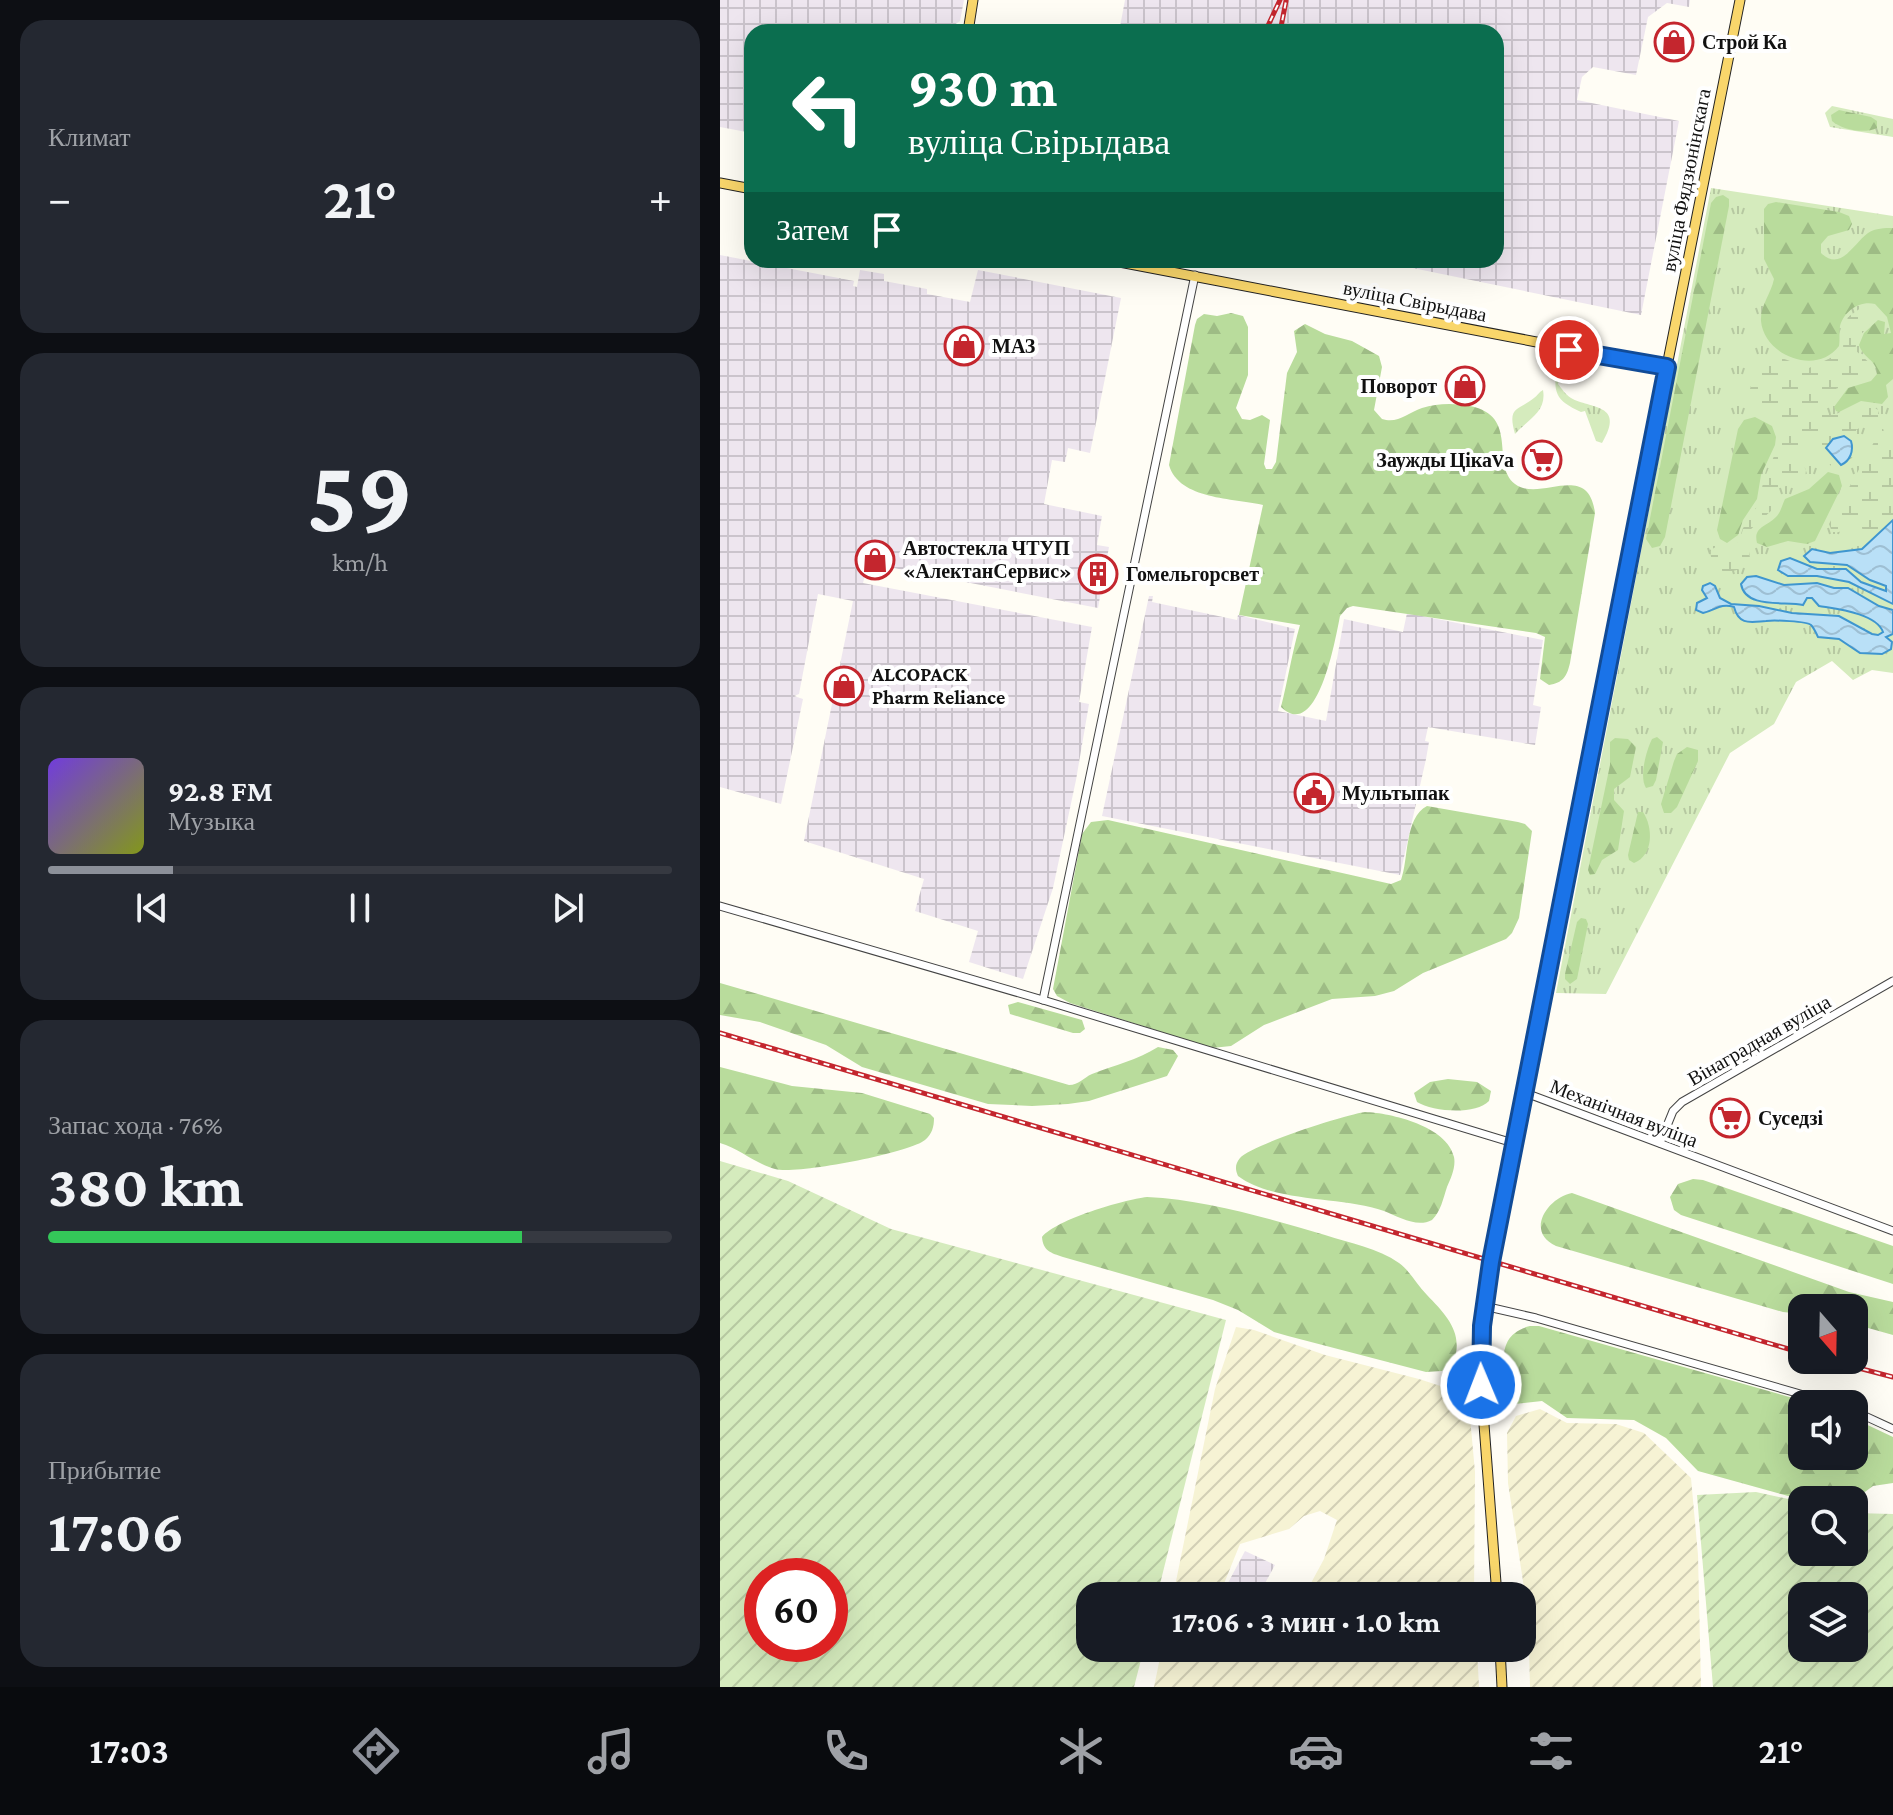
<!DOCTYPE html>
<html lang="ru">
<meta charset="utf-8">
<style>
body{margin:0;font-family:"Crimson Pro",serif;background:#242831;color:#f1f3f6;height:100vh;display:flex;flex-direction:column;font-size:30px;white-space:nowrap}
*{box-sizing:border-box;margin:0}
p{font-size:26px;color:#9ea1a6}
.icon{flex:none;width:44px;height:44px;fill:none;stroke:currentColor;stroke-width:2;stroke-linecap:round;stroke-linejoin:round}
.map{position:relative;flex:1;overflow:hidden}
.panel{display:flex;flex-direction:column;gap:20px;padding:20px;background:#0d0f14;width:720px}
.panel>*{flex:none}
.hud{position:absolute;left:24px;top:24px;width:760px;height:244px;border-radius:24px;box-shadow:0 8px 32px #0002;background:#0b6e4f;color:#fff;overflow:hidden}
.needle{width:52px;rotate:160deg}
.tools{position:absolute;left:1068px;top:1294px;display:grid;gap:16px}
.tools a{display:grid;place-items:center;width:80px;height:80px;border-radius:16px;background:#171b24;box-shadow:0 8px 32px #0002;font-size:40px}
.speed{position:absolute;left:24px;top:1558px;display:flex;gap:16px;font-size:40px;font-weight:700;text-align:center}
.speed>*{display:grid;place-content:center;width:104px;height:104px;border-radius:50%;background:#171b24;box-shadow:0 8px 32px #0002;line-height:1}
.speed .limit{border:12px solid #d22;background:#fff;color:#111}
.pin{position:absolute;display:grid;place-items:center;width:68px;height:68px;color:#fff;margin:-34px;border:4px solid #fff;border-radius:50%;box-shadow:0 2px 8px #0007}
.me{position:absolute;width:88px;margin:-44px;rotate:359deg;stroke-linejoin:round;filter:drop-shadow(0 0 6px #0008)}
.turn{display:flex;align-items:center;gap:28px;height:168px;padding:0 32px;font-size:36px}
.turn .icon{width:104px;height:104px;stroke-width:2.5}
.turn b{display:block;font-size:56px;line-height:68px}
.then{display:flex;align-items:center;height:76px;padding:0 32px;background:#0003;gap:16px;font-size:30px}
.big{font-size:60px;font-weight:700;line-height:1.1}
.panel .widget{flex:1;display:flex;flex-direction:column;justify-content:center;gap:12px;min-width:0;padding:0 28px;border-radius:24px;background:#242831}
.panel .dial{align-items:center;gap:0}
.dial b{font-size:104px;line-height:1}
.song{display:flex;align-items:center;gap:24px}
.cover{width:96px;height:96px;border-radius:12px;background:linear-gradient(135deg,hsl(260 70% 55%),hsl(70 70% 35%))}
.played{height:8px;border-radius:4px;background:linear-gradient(90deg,#8c9099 20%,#363941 20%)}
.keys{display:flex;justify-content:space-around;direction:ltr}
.heat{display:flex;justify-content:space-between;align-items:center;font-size:44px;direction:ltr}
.charge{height:12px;border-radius:6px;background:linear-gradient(90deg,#34c759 76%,#363941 0)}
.trip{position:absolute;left:356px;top:1582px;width:460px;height:80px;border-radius:24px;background:#171b24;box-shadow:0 8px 32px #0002;font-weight:700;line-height:80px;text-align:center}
.tabs{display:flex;height:128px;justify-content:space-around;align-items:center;background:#090b0e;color:#9ea1a6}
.tabs .icon{width:56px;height:56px}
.tabs .on{color:#8c9099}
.tabs b{font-size:36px;color:#f1f3f6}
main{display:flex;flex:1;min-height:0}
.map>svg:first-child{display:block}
.industrial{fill:url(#industrial-grid)}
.farmland{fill:url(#farmland-furrows)}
.grass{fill:url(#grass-tufts)}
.forest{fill:url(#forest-firs)}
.wetland{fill:url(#wetland-marsh)}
.garden{fill:url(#garden-furrows);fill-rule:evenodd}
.water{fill:url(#water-waves);stroke:#3f96cf;stroke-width:2}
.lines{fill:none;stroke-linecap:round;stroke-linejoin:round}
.minor-casing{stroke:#444;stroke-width:9}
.major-casing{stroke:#222;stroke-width:11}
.minor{stroke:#fff;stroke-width:7}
.major{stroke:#f9d66b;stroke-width:9}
.rail-casing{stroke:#c4262e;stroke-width:5}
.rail{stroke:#fff;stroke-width:2;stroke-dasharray:6;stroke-linecap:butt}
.route-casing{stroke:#114b97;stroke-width:20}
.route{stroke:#1a73e8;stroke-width:14}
.labels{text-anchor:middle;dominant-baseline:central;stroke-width:8;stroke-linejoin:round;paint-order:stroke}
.poi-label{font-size:20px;font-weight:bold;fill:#111;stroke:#fff;text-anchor:start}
.street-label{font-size:20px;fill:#111;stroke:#fff}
</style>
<main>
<section class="panel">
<div class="widget"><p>Климат</p>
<div class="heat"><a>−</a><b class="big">21°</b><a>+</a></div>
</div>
<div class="widget dial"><b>59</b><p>km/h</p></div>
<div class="widget">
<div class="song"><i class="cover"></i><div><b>92.8 FM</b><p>Музыка</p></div></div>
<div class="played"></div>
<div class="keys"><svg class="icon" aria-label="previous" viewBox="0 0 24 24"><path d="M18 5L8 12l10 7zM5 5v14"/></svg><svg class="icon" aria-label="pause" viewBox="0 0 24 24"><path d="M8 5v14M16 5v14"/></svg><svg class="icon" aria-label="next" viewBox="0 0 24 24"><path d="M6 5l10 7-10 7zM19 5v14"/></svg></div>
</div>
<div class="widget"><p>Запас хода · 76%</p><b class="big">380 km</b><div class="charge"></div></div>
<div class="widget"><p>Прибытие</p><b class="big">17:06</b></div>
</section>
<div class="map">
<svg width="1173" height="1687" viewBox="0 0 1173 1687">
<defs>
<pattern id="industrial-grid" width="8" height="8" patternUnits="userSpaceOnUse" patternTransform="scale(2)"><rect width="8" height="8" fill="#eee6ef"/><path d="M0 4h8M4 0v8" fill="none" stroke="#cbc4cc"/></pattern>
<pattern id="farmland-furrows" width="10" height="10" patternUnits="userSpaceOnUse" patternTransform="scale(2)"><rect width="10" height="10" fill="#f6f3d4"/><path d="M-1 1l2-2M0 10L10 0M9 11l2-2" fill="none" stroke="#d2cfb5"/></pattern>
<pattern id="grass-tufts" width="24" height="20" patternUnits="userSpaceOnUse" patternTransform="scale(2)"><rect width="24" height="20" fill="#d5ebbd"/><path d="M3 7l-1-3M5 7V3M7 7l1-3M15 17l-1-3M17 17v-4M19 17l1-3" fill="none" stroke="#b6c8a1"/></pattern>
<pattern id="forest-firs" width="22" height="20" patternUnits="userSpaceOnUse" patternTransform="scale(2)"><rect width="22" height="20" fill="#b9dc9c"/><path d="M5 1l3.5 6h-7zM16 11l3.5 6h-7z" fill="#9ebc85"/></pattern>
<pattern id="wetland-marsh" width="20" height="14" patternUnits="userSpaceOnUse" patternTransform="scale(2)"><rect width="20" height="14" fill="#d5ebbd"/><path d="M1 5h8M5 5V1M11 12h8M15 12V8" fill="none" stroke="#b6c8a1"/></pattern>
<pattern id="garden-furrows" width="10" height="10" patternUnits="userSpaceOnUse" patternTransform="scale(2)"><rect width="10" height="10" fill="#d5ebbd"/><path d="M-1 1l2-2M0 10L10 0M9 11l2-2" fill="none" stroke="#b6c8a1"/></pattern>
<pattern id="water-waves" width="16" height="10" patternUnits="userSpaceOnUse" patternTransform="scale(2)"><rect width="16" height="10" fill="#b9e0f7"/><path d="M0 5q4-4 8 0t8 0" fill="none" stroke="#9ebfd3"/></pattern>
</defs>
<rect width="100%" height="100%" fill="#fffdf5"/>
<g class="industrial">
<polygon points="0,0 244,0 240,21 234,25 233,32 32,32 32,133 0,127"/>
<polygon points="405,0 970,0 969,7 947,3 928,17 916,75 873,67 862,77 857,100 959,121 921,315 678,265 679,260 776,260 776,32 399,32"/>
<polygon points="0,255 134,281 133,286 137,287 140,270 164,274 164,281 207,289 207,294 250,302 258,270 401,298 370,453 348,448 345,462 332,460 324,504 382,516 377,545 389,547 378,608 148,563 143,583 372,627 359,702 369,704 356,780 333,888 303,979 249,962 258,931 195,911 204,879 84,841 133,601 98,594 79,694 74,696 83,699 61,804 0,787"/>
<polygon points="429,596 433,596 432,602 517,620 518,615 575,629 558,711 606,721 624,619 683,632 687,613 823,640 813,705 821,707 815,745 708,727 705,741 709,742 706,759 680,875 382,816"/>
<polygon points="525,1551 555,1565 538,1596 501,1596"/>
</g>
<g class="farmland">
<polygon points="516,1327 534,1330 605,1355 699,1379 748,1395 755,1472 754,1596 584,1596 604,1559 617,1520 600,1511 584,1516 569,1529 520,1544 499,1596 453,1596 495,1389"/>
<polygon points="820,1409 847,1423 896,1424 924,1433 971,1478 978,1555 981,1687 810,1687 808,1614 788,1483 787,1433 796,1416"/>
<polygon points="442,1648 757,1648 759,1687 434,1687"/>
</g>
<g class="grass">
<polygon points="1112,106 1173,119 1173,137 1110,127 1105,113"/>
<polygon points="991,188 1173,216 1173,673 1152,670 1133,680 1112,661 1076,682 1054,724 1010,753 886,994 836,993"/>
<path d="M837,365L841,366L838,384C842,389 845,394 851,398C870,409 906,403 882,443L876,441L865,411L861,412C835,400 833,393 837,365Z"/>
<path d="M823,390C827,412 808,419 795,434C787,406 798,411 814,398C817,396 819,392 823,390Z"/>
</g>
<g class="forest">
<path d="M1119,110L1151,117L1157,121V128C1145,134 1122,130 1112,121L1111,115Z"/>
<polygon points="1003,195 1009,199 1009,206 945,537 940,546 932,548 926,539 991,203 996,197"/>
<path d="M1056,202L1119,212L1129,216L1132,224L1129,230L1108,236L1101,244V253C1121,272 1133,244 1148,233C1156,228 1164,228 1173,228V379L1166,385L1168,397L1162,404L1141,401L1119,412L1116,411L1114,407L1128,388L1151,381L1157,374C1157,360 1143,358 1139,345L1144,333L1158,320L1165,322L1164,334L1171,333L1167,317L1155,304C1140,300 1124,311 1120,326C1119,333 1120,340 1119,346C1097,376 1044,356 1041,321C1040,306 1051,294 1054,279L1044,259V209L1048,204Z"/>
<path d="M511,313L523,316L528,327V375L516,408L522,419L530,420L542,415L550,420L544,464L546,469H552L556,462L567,373L577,352L574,331L585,324L605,334L632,341L659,356L662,367L654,410L662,419C678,424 687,413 702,408C717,403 735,403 750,406C800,416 770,464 795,484C820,503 868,460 875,513L850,663C847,676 843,683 829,685L820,679L825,637L816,633L633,606L627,608L620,616C616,636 598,743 561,707C568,680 572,652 580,625L519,615L543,505C514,498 459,500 449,465L475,325L477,319L484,314L497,316Z"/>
<polygon points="1035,417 1052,426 1056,437 1055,445 1041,475 1037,499 1023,520 1018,535 1007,543 1000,539 997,530 1018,429 1024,420"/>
<path d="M1108,472L1119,475L1122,486L1095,541L1087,544L1068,541L1047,547L1037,543C1033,527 1046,527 1056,517C1061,512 1062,505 1065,499L1089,489Z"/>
<path d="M937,737L943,742L936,780L933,786L926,788C919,777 926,751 932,739Z"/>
<polygon points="895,738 908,739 916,747 910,777 894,789 894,800 904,811 898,850 882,860 875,874 870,875 868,870 890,765 890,742"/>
<polygon points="967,747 978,750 978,761 957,807 951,813 944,813 941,804 954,761 957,754"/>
<path d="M707,806L798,822L805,824L812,831L799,918L792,933L786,939L703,973L674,991L655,996L612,999L544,1025L511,1046L492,1048L350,1003L337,996L333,989L362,834L371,822L388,820L671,884L681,880C689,859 684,818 707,806Z"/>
<path d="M918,812H923C933,827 934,855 914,863L909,860L908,855Z"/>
<polygon points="861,918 866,919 868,924 857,979 850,984 845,979 845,974 857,922"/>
<path d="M0,983L349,1085C359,1085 363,1078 372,1074C395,1065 417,1060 438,1047L453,1050L458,1056L447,1076L369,1101L348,1104L312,1106L268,1104L142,1067L106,1045L40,1022L0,1015Z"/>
<polygon points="298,1002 362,1020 365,1029 360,1033 353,1033 290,1014 288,1005"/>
<path d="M0,1067L72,1086L142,1093L210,1114L214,1118C214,1127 212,1134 205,1140C189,1153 76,1175 55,1169C36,1164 20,1149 0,1143Z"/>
<path d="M728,1079L757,1082L771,1091L769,1101C756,1115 713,1112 697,1102L694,1093L710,1082Z"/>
<path d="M645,1112C671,1113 727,1126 734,1157C736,1167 731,1178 727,1187C723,1199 721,1211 712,1220C697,1228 679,1217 664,1211C621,1196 554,1203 518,1176C515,1169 515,1164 520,1158C531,1145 624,1115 645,1112Z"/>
<polygon points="973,1179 983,1180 1173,1246 1173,1284 961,1215 954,1210 950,1197 958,1184"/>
<path d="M852,1193L1129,1292L1173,1302V1335L1134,1324V1308H1082V1314L1063,1312L836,1246C805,1232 827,1198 852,1193Z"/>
<path d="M427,1197C487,1200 547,1218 605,1235C630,1243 658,1248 679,1263C691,1272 697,1285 707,1295C726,1315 745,1333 733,1364L722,1371L706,1372L568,1336L554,1332L518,1310L493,1300L343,1257C331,1253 323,1251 322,1237C337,1219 403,1200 427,1197Z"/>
<path d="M810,1326H819L1094,1404H1082V1456H1134V1419L1137,1420L1173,1437V1483L1153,1486L1134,1500H1088L1072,1497L978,1471L946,1438L914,1420L847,1418L822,1401L795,1404L786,1394L785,1387C783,1360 778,1334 810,1326Z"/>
</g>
<g class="wetland">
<path d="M1145,305L1154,307L1157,314L1137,340L1135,350L1152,365V374C1137,391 1108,380 1101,405L1106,413L1114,415L1138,404L1148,403L1158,410V417L1136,430V453L1124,467L1111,466L1102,454L1092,449L1080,452L1079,459L1086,470L1085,478C1076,489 1064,483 1054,490L1052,510L1030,530L1027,539L1030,558L1028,564C1017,572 1002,576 992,564L990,550L998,546L1012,547L1019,542L1024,526L1038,505L1044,479L1058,447V425C1052,418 1042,417 1036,410C1018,391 1041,365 1059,357L1089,368L1119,354L1123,349L1124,329L1128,317Z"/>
<polygon points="1165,422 1163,428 1167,445 1173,447 1173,520 1145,547 1148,536 1143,529 1131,525 1119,532 1112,532 1109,524"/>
</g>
<g class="garden">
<path d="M0,1161L68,1181L171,1229L506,1320L437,1596H370V1648H424L414,1687H0ZM42,1576H110V1644H42Z"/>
<path d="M1036,1492L1082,1502V1552H1134V1513L1173,1514V1687H993L977,1495ZM1082,1596H1134V1648H1082Z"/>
</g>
<g class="water">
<path d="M1124,436L1131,441C1134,451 1130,461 1121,465L1106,448L1113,439Z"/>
<polygon points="1173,520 1173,604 1129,582 1097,576 1068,576 1058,570 1061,561 1070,558 1097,569 1126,569 1141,582 1166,591 1166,586 1150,580 1127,565 1090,562 1084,556 1092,549 1110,553 1142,549"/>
<path d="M1036,576L1064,585L1097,583L1114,588H1128L1159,606L1173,610V634L1166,637L1172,642L1171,649L1162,654L1140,653L1119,639L1098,637C1096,633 1094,628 1091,625C1087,621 1053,620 1046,621C1031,622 1019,626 1014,607C1000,603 996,610 983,613L976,610L977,603L987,598L982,590L983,586L990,583L995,586L1000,598L1011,604L1039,606L1072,613L1119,616L1152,634L1158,635L1163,632C1156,613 1116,609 1099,606L1092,598H1087L1083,605C1065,601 1025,609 1021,584L1027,577Z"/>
</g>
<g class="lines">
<g class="minor-casing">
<g id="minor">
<polyline points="0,906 323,1000 793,1143"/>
<polyline points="323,1000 475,275"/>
<polyline points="803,1092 1173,1231"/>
<polyline points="940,1143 953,1111 962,1102 1173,981"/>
<polyline points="764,1306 816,1318 1115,1404"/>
<polyline points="1134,1411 1173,1429"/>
</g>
</g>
<g class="major-casing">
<g id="major">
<polyline points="248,32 253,0"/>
<polyline points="0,183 32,189"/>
<polyline points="389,260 947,367"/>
<polyline points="777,1596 761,1385 764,1306 806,1073 1020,0"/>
<polyline points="780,1648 782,1687"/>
</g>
</g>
<use href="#minor" class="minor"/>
<use href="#major" class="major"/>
<g class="rail-casing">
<g id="rail">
<polyline points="545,32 560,0"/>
<polyline points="560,32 566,1"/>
<polyline points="0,1033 1082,1353"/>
<polyline points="1108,1360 1173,1377"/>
</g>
</g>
<use href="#rail" class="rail"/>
</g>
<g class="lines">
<g class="route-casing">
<polyline id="route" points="761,1385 762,1326 771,1262 947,367 849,350"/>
</g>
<use href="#route" class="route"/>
</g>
<defs>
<g id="shop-ring" transform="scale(2)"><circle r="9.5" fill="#fff" stroke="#c4262e" stroke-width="1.5"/><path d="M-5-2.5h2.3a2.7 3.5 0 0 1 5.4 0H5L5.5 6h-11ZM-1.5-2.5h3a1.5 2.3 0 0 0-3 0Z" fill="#c4262e"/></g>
<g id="supermarket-ring" transform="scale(2)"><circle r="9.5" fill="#fff" stroke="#c4262e" stroke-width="1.5"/><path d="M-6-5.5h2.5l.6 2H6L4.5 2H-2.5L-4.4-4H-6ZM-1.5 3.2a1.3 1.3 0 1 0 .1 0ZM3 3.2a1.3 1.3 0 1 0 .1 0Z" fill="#c4262e"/></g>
<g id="building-ring" transform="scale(2)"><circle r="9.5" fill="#fff" stroke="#c4262e" stroke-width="1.5"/><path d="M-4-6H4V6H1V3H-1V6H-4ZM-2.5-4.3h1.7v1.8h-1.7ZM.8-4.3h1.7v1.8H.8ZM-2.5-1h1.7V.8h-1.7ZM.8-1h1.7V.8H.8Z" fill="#c4262e"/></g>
<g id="civic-ring" transform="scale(2)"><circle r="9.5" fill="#fff" stroke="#c4262e" stroke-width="1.5"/><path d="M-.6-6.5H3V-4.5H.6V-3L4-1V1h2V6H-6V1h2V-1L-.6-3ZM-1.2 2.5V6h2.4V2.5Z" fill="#c4262e"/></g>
</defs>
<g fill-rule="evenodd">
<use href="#shop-ring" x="954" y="42"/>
<use href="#shop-ring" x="244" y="346"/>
<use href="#shop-ring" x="745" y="386"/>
<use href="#supermarket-ring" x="822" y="460"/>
<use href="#shop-ring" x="155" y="560"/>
<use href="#building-ring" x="378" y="574"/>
<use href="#shop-ring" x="124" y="686"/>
<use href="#civic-ring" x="594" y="793"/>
<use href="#supermarket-ring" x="1010" y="1118"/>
</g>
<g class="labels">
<g class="poi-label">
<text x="982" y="42">Строй Ка</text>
<text x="272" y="346">МАЗ</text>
<text x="717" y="386" text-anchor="end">Поворот</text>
<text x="794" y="460" text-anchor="end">Заужды ЦікаVа</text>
<text x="183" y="548">Автостекла ЧТУП<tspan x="183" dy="23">«АлектанСервис»</tspan></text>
<text x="406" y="574">Гомельгорсвет</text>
<text x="152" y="674">ALCOPACK<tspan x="152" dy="23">Pharm Reliance</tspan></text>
<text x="622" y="793">Мультыпак</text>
<text x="1038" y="1118">Суседзі</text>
</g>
<g class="street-label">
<text transform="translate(966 180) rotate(-79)">вуліца Фядзюнінскага</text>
<text transform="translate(695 301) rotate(11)">вуліца Свірыдава</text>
<text transform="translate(1039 1040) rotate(-30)">Вінаградная вуліца</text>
<text transform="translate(904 1113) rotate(21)">Механічная вуліца</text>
</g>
</g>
</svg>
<div class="tools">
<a><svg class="needle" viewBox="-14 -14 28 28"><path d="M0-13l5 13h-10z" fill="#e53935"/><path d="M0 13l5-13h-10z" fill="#9ea1a6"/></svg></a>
<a><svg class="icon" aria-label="sound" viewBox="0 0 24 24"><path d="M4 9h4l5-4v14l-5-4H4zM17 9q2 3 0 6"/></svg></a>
<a><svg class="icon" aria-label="search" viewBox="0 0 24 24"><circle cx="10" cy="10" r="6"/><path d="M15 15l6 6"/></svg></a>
<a><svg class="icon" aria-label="layers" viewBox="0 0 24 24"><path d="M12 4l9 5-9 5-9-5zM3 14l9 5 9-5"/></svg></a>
</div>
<div class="speed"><div class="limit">60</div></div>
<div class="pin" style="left:849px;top:350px;background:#d93025"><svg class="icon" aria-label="arrive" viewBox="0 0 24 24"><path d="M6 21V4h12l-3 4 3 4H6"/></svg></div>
<svg class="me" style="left:761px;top:1385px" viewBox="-20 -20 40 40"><circle r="17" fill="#1a73e8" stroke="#fff" stroke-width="3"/><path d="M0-11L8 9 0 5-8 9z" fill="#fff"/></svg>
<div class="trip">17:06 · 3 мин · 1.0 km</div>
<div class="hud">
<div class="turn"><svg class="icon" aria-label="left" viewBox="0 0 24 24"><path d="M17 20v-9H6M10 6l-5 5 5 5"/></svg><div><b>930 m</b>вуліца Свірыдава</div></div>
<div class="then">Затем<svg class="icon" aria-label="arrive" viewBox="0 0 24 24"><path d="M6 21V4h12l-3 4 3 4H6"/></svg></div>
</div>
</div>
</main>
<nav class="tabs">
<b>17:03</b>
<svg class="icon on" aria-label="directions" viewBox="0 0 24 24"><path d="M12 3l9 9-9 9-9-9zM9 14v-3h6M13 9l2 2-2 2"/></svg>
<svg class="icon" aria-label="music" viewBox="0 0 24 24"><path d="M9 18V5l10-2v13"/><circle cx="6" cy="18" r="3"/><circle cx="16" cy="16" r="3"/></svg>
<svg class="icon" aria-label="phone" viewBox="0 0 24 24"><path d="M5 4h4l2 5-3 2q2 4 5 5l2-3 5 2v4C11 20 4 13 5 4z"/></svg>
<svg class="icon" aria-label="climate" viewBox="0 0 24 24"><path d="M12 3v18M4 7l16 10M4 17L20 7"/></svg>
<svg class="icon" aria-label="car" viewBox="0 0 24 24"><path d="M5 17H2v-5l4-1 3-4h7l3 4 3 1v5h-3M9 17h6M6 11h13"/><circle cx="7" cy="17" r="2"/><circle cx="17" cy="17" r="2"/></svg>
<svg class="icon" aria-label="filters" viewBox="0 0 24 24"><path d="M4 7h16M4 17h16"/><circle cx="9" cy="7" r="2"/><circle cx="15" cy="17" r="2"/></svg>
<b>21°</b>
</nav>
